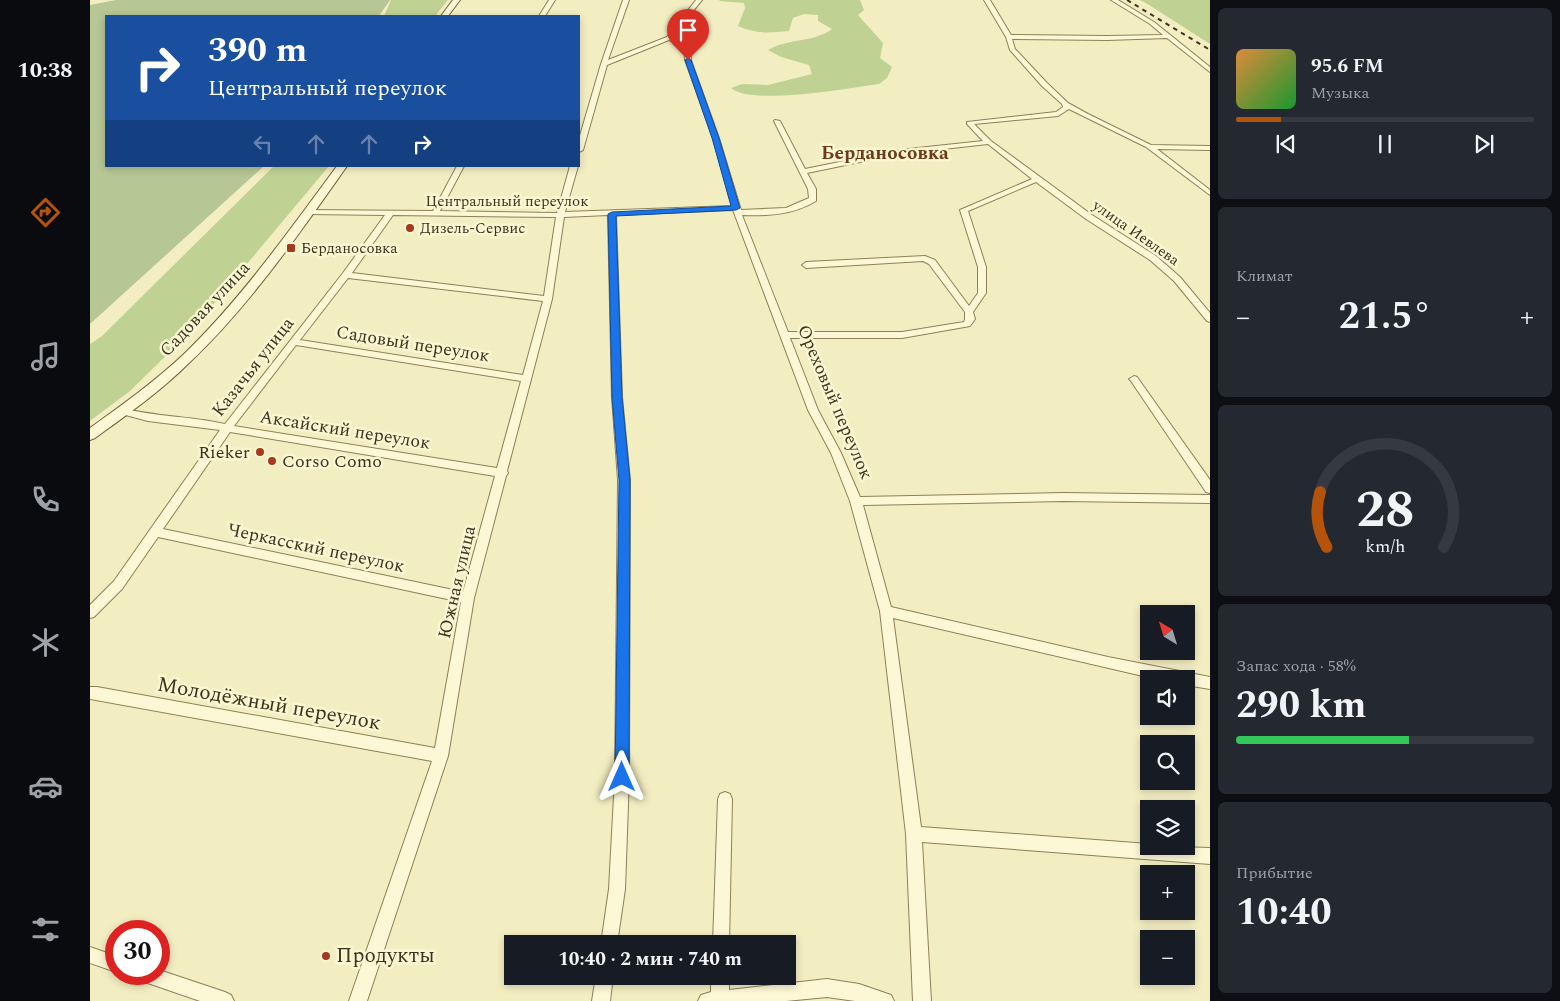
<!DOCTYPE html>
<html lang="ru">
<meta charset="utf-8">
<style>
body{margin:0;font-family:Spectral,serif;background:#242831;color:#f1f3f6;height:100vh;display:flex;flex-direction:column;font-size:19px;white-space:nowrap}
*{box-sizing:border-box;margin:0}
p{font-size:16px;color:#9ea1a6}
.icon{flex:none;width:28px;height:28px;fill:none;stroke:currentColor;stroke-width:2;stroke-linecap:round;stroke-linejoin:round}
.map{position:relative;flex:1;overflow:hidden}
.sheet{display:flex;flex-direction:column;gap:8px;padding:8px;background:#0d0f14;width:350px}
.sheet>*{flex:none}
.guide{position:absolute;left:15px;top:15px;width:475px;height:152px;border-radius:0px;box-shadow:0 2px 8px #0003;background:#1a4fa0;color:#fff;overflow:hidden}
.needle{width:32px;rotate:322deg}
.tools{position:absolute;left:1050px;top:605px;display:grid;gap:10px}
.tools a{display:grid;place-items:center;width:55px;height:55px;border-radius:0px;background:#171b24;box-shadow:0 2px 8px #0003;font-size:25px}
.speed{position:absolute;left:15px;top:920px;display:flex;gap:10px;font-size:25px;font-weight:700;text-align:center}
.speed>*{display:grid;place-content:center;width:65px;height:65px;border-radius:50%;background:#171b24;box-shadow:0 2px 8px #0003;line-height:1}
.speed .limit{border:8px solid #d22;background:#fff;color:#111}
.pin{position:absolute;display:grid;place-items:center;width:42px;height:42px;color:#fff;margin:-51px -21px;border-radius:50% 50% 50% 0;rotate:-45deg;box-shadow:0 0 5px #0007}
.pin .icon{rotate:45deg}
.me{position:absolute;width:55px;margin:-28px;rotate:0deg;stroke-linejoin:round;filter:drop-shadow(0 0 4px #0008)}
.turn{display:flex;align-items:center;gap:18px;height:105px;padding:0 20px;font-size:22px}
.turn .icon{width:65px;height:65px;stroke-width:2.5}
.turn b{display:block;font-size:35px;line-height:42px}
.lanes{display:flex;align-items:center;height:48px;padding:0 20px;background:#0003;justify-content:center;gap:25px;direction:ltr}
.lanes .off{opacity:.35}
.big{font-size:38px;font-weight:700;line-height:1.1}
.sheet .widget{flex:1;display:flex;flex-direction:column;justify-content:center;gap:8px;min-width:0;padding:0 18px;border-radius:8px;background:#242831}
.sheet .dial{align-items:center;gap:0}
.dial svg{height:130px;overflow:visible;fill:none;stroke:#363941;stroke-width:7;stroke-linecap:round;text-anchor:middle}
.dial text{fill:#f1f3f6;stroke:none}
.song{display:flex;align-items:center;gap:15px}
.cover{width:60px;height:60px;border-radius:8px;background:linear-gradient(135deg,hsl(30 70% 55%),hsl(130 70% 35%))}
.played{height:5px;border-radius:2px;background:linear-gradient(90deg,#b45309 15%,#363941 15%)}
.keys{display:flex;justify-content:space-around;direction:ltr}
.heat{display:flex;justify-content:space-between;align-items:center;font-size:28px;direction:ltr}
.charge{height:8px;border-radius:4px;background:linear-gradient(90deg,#34c759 58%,#363941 0)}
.trip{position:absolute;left:414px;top:935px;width:292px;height:50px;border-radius:0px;background:#171b24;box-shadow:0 2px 8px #0003;font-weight:700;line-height:50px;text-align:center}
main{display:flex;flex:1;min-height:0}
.menu{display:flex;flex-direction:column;width:90px;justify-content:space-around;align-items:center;background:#090b0e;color:#9ea1a6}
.menu .icon{width:35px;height:35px}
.menu .active{color:#b45309}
.menu b{font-size:22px;color:#f1f3f6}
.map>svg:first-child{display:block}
.green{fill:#bfd294}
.cemetery{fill:#b6c694}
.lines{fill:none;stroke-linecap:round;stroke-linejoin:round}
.minor-casing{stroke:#8f7f57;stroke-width:2}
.secondary-casing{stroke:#71603a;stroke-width:2}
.minor{fill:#fcf8d6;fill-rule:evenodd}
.secondary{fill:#fcf8d6;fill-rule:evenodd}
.rail{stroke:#3d331c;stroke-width:2;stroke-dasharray:4.5 4.5;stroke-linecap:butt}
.route{fill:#1a73e8;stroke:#114b97}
.poi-dot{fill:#a43920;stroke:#f9f6d2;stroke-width:2}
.labels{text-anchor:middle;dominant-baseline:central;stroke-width:5;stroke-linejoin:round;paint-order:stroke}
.far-street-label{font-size:15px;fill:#3d331c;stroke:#f9f6d2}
.far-poi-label{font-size:15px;fill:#3d331c;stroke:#f9f6d2;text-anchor:start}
.street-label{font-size:18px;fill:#3d331c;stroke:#f9f6d2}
.poi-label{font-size:18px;fill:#3d331c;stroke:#f9f6d2;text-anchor:end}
.far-district-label{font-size:19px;font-weight:bold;fill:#6e3a17;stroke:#f9f6d2}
.near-street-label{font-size:21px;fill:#3d331c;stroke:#f9f6d2}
.near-poi-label{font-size:21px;fill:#3d331c;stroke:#f9f6d2;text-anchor:start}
</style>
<main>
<nav class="menu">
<b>10:38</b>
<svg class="icon active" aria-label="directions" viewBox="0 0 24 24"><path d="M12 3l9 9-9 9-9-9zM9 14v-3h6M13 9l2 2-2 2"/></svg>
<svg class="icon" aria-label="music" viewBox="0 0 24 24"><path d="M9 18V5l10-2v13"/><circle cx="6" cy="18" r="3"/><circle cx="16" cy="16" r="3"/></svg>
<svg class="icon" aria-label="phone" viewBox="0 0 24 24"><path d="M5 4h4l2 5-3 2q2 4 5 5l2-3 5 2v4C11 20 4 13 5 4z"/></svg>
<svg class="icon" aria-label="climate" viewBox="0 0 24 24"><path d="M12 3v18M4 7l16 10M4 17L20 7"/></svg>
<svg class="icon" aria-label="car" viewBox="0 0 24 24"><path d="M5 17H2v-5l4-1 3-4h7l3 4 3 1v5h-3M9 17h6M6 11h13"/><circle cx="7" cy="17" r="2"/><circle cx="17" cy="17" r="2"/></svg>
<svg class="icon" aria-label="filters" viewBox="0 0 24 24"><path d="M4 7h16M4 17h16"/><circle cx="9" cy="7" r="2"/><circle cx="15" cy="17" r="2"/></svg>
</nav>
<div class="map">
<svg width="1120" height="1001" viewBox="0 0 1120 1001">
<rect width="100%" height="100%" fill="#f3eec2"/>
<g class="green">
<polygon points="301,0 358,0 345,16 294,16"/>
<path d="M630,0H770L774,10L768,15L793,43L790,58L802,67L797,78L789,84C759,88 661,106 641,88L652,84L678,85L722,74L719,65L691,57L678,50C698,38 723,43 742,29L728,21V15L714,14L703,18L699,31C680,33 665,34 648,26L655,8L654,3L629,1Z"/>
<polygon points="1050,0 1120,0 1120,44 1056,3"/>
<polygon points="184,166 239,166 100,332 40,391 0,421 0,344 12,336"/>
</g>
<polygon class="cemetery" points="26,0 300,0 289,16 16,16 16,166 174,166 0,324 0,5"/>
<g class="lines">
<g class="minor-casing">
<g id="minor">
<polygon points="459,0 465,0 455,16 449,16"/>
<path d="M533,0H539L518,60L577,37L606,0H612L582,37C596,43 601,44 601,60L629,138L651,210L696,208L719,198L718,189L684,121L685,120L690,121L715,169L809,150L893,141L877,124V122L966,112L973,107L972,104L952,86L920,50L916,37L894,0H900L921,35L1017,36L1073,35L1060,24L1021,0H1028L1064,22L1120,67V72L1077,38L1017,40L922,39L925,49L957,83L978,103L998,114L1061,145L1120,146V150L1067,149L1120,190V195L1056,147L979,109L968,116L884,124L901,141L1002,215L1066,256L1090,277L1120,313V322L1117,321L1084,281L1060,260L996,219L946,182L878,211L896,267V293L883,312L885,319L880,326L812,338H700L728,410L751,453L770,497L973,493L1120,495V503L973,501L773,505L801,607L1018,657L1120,677V689L1096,685V679H1066L803,618L831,827L1059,844V846L1120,848V864L832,842L841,1001H823L816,834L790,611L760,501L741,453L718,410L643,210L526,215L532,397L540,480L539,777L535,889L527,944H511L519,889L525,777L528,480L522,397L518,215L474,217L462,299L417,471L418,473L416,476L384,598L358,756L277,1001H259L342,761L0,699V687H7L345,748L371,602L68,537L32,589L4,617L0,618V605L24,581L130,430L58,421L28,413L27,411L32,408C66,417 101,416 135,424L253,273L295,215L218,214L214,212L215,210L343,211L367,166H374L350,211L467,213L480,166H488L475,212L642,206L623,138L595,60C595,46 591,45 579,40L517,65L493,150L489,152V139L511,64ZM898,144L942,179L870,210L888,267V293L879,306L845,260L835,256L716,262L712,265L716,268L833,261L839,264L875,312V319L874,322L812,332H698L652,215C678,216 703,215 726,201V189L717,173L809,154ZM303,215L466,217L454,296L262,273ZM258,278L453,301L433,375L210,340ZM206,345L431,381L407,468L144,426ZM140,432L405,476L373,592L73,529Z"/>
<polygon points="1044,376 1047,377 1120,480 1120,493 1116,492 1041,381 1039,379"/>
<polygon points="635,792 640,794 642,799 639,944 623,944 628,799 630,794"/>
<polygon points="0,947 26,956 26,972 0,963"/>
<polygon points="69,970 135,992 141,995 144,1001 110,1001 49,980 47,974 69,974"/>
<polygon points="506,976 523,976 520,1001 502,1001"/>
<polygon points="621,976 639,976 639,990 737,979 769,984 801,995 804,1001 765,1001 737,997 696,1001 608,1001 611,995 621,992"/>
</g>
</g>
<g class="secondary-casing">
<g id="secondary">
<polygon points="363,0 370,0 358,16 351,16"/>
<path d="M247,166H257C209,234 160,305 100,362C71,391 38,414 5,438L0,440V428C32,405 64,382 93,355C151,299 199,231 247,166Z"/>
</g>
</g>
<use href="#minor" class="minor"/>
<use href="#secondary" class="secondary"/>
<polyline class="rail" points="1037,0 1120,50"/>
</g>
<polygon class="route" points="598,58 601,60 629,138 650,208 646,210 526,216 532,397 540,480 539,777 537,782 532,784 527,782 525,777 529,480 522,397 518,214 522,212 641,206 622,138 595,60"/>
<g class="poi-dot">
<circle cx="320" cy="228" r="5"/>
<rect x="196" y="243" width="10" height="10" rx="2.5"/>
<circle cx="170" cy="452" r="5"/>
<circle cx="182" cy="461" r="5"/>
<circle cx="236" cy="956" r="5"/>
</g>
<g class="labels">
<g class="far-street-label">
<text x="417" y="201">Центральный переулок</text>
<text transform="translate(1046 233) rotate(35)">улица Иевлева</text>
</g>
<g class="far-poi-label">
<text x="330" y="228">Дизель-Сервис</text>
<text x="211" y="248">Берданосовка</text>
</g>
<g class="street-label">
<text transform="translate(115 309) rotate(-47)">Садовая улица</text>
<text transform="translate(323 344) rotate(9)">Садовый переулок</text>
<text transform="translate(163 367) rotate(-52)">Казачья улица</text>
<text transform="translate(745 402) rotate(67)">Ореховый переулок</text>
<text transform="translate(255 430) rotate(9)">Аксайский переулок</text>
<text transform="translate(226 548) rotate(12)">Черкасский переулок</text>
<text transform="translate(367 582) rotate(-77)">Южная улица</text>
</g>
<g class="poi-label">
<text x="160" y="452">Rieker</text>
<text x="192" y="461" text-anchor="start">Corso Como</text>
</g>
<g class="far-district-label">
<text x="795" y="153">Берданосовка</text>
</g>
<g class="near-street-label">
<text transform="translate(179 704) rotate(10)">Молодёжный переулок</text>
</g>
<g class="near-poi-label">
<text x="246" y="956">Продукты</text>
</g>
</g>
</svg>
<div class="tools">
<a><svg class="needle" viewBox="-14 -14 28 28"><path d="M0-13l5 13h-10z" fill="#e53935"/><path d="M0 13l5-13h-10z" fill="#9ea1a6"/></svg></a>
<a><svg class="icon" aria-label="sound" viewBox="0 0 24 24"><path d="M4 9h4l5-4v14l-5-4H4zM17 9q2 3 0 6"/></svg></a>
<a><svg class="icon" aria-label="search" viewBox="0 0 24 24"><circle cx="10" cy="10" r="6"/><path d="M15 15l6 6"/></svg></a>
<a><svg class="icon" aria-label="layers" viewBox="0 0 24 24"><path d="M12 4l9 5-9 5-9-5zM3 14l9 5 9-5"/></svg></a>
<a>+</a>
<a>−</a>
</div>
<div class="speed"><div class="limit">30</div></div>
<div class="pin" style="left:598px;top:60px;background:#d93025"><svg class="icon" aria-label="arrive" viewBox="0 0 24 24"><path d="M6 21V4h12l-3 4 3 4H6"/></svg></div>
<svg class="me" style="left:532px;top:777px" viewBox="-20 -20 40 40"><path d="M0-17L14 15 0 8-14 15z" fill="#1a73e8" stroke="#fff" stroke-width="4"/></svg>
<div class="trip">10:40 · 2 мин · 740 m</div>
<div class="guide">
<div class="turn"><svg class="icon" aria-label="right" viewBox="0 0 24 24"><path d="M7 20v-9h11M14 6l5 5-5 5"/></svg><div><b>390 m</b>Центральный переулок</div></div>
<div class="lanes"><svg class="icon off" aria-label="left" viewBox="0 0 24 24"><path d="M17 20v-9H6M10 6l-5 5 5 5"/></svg><svg class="icon off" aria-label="ahead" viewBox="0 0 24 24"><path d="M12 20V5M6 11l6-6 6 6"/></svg><svg class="icon off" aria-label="ahead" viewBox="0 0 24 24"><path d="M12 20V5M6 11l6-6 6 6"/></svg><svg class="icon" aria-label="right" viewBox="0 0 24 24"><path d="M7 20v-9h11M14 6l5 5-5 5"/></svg></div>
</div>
</div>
<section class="sheet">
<div class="widget">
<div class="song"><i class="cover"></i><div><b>95.6 FM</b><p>Музыка</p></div></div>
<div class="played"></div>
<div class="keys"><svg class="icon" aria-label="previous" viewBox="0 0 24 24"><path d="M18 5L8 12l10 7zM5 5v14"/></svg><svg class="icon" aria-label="pause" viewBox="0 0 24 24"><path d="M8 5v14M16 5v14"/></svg><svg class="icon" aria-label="next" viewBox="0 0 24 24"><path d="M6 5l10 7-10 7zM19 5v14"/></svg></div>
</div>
<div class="widget"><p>Климат</p>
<div class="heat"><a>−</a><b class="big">21.5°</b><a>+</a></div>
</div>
<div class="widget dial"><svg viewBox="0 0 100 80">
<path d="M14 69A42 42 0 1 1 86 69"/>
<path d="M14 69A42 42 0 0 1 10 35" stroke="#b45309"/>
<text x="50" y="56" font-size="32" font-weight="700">28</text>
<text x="50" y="72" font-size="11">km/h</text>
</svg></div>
<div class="widget"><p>Запас хода · 58%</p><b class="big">290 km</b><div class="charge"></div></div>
<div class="widget"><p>Прибытие</p><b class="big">10:40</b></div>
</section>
</main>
